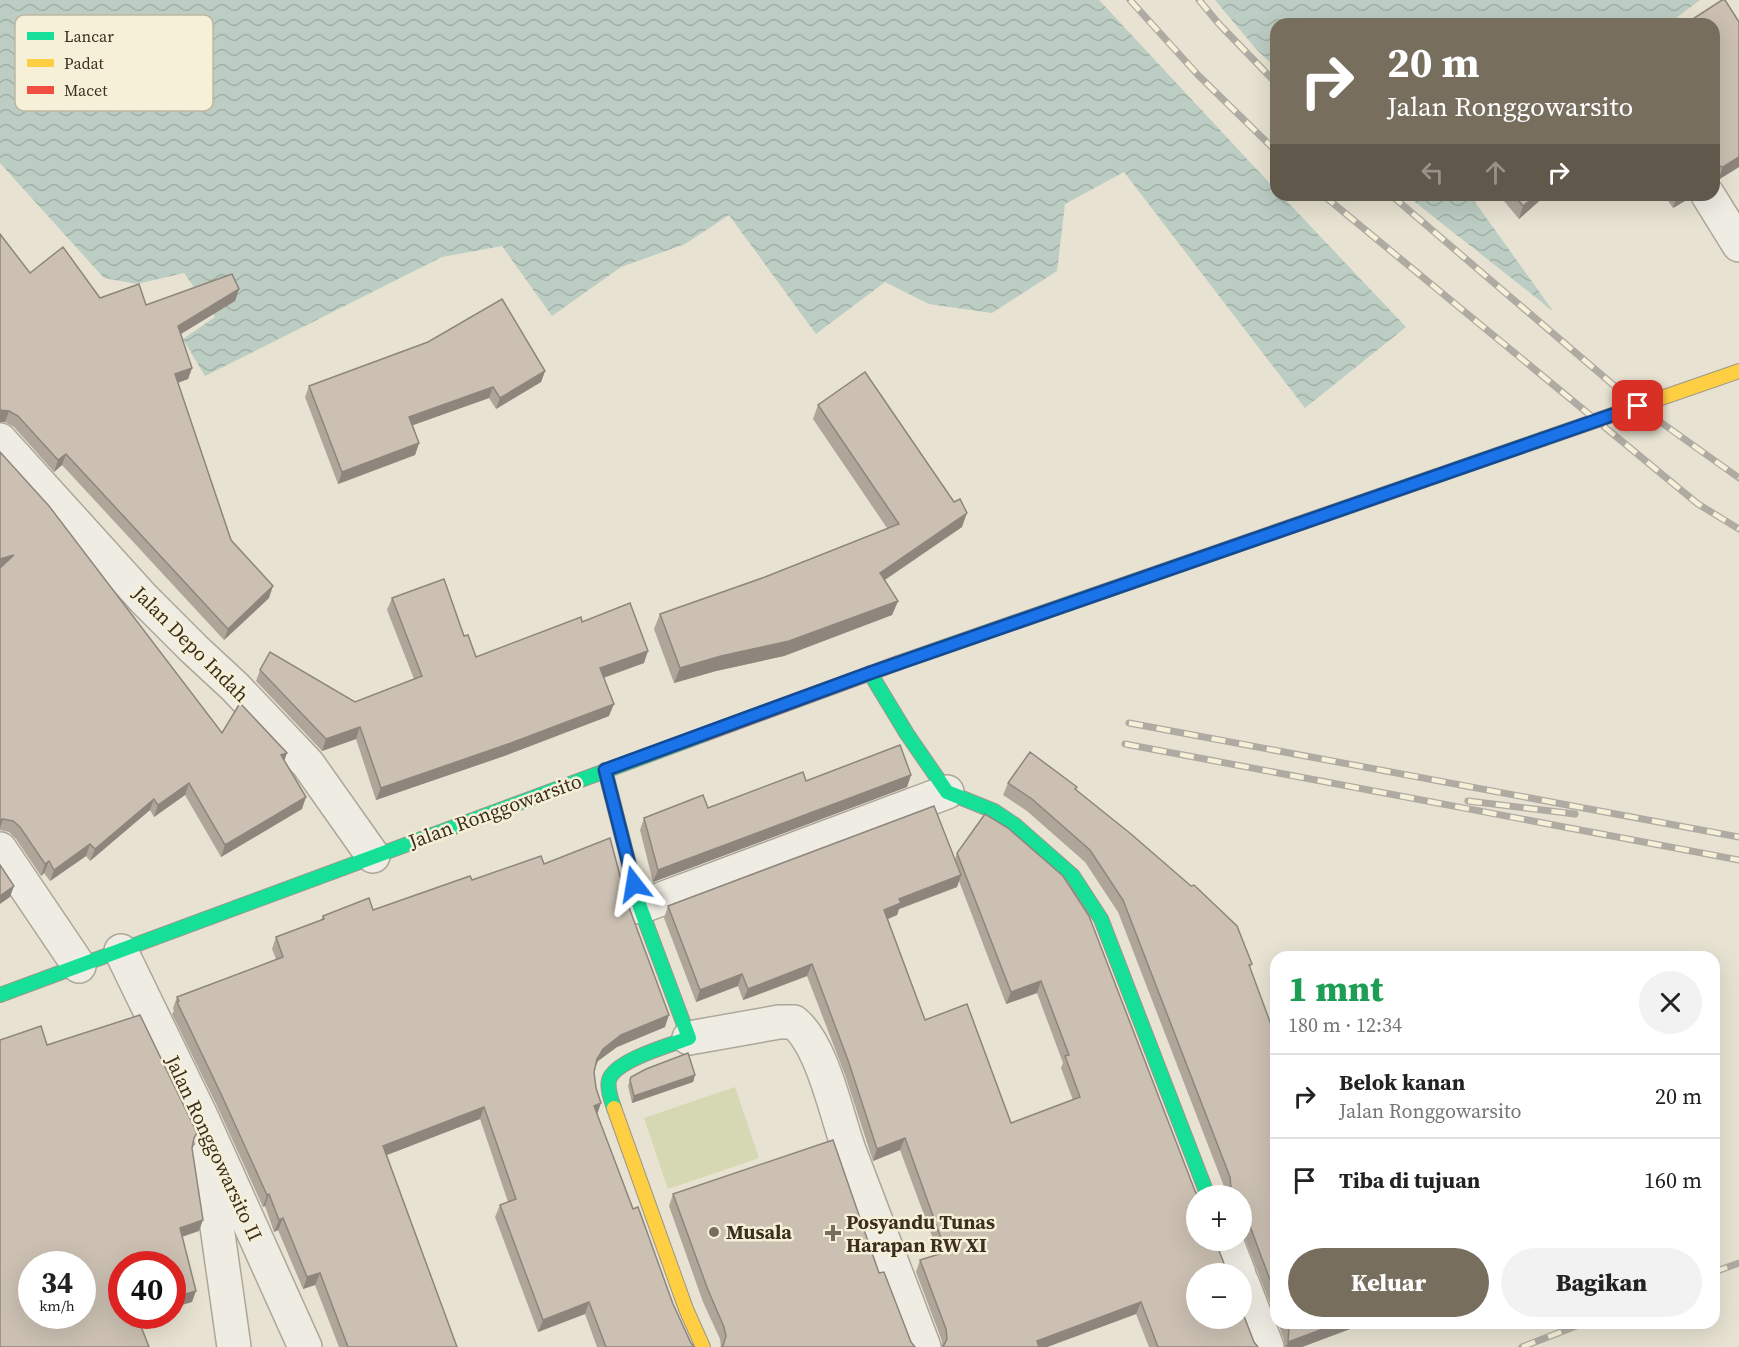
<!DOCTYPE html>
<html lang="id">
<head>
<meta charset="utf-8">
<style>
  body { margin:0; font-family:"Source Serif 4",serif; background:#f2f2f2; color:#222; height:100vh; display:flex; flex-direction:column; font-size:22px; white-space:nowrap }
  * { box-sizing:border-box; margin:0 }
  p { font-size:20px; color:#767676 }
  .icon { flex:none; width:33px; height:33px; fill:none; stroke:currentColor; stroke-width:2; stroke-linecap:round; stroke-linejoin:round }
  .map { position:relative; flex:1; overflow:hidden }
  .side { position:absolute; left:1270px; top:951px; width:450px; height:378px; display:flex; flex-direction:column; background:#fff; border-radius:18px; box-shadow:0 6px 24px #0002 }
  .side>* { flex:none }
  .hud { position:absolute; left:1270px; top:18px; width:450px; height:183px; border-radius:18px; box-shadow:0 6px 24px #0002; background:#786e5e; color:#fff; overflow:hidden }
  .tools { position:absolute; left:1186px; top:1185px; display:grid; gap:12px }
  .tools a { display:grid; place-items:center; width:66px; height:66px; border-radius:50%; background:#fff; box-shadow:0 6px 24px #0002; font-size:30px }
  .speed { position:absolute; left:18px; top:1251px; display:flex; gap:12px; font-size:30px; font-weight:700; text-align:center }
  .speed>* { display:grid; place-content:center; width:78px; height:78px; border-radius:50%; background:#fff; box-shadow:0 6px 24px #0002; line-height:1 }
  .speed small { font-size:15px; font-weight:400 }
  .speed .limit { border:9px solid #d22; background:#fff; color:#111 }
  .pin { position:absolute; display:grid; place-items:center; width:51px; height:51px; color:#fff; margin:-26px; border-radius:12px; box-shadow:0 3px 9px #0006 }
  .me { position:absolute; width:66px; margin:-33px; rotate:346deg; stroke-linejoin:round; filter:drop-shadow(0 0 4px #0008) }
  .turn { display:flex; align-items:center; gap:21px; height:126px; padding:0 18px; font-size:27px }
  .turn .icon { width:78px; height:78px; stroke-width:2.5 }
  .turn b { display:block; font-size:42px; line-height:51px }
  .lanes { display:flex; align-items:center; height:57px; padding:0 18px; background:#0003; justify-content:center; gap:30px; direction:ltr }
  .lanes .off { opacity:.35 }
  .round { display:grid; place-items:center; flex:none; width:63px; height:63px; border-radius:32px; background:#f2f2f2 }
  .headline { display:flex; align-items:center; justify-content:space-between; height:102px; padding:0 18px }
  h1 { font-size:36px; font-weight:800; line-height:45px; color:#1e9e55 }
  .button { display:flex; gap:12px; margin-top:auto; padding:12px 18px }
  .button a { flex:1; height:69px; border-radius:36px; background:#786e5e; color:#fff; font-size:24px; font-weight:800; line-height:69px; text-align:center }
  .button a+a { background:#f2f2f2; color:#222 }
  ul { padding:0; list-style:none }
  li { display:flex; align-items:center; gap:18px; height:84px; padding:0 18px; border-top:2px solid #e0e0e0 }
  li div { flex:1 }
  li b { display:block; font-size:22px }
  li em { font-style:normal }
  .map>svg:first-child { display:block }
  .green { fill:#d5d8b3 }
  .water { fill:url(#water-waves) }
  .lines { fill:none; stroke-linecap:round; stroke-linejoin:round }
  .street-casing { stroke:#ada799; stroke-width:36 }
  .fast-casing { stroke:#9c968a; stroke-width:16 }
  .slow-casing { stroke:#9c968a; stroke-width:16 }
  .jam-casing { stroke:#9c968a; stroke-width:16 }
  .street { stroke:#efece3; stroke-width:33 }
  .fast { stroke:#16e098; stroke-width:14 }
  .slow { stroke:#ffcf43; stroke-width:14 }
  .jam { stroke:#f24e42; stroke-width:14 }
  .rail-casing { stroke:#afaba2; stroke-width:7 }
  .rail { stroke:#f7f0d8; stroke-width:4.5; stroke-dasharray:14; stroke-linecap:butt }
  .wall { fill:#afa599; fill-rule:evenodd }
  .shaded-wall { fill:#8e867d }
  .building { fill:#cbc0b2; stroke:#8e867d; stroke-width:1.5; fill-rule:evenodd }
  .route-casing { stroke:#114b97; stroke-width:15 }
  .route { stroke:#1a73e8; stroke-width:10 }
  .poi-dot { fill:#786e5e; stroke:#f7f0d8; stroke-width:2 }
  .labels { text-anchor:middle; stroke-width:5; stroke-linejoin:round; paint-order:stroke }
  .street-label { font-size:20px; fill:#3d2f20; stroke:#f7f0d8 }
  .poi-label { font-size:20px; font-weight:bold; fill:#3d2f20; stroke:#f7f0d8; text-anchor:start }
  .key { fill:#f7f0d8; stroke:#bfb6a1; stroke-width:1.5 }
  .key-label { font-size:16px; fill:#3d2f20 }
</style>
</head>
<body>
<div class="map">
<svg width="1739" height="1347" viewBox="0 0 1739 1347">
  <defs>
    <pattern id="water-waves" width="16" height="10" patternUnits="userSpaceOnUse" patternTransform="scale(1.5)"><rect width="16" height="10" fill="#bccdc3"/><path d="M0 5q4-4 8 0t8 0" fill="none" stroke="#a2b0a7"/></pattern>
  </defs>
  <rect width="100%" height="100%" fill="#e7e2d1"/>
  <polygon class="green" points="735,1087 759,1158 668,1189 644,1118"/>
  <g class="water">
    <polygon points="0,0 1099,0 1276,190 1276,195 1281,195 1406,327 1305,408 1124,172 1065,204 1057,271 992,313 929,304 885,282 816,334 729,215 685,244 621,267 552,316 502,246 442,257 205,376 183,339 215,317 184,273 137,284 104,278 0,163"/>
    <polygon points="1215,0 1700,0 1668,24 1276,24 1276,68 1256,49"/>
    <polygon points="1406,195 1470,195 1553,311"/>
  </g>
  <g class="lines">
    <defs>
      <g id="street">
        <polyline points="1708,195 1739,245"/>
        <polyline points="0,440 144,599 194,649 235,687 308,764 373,856"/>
        <polyline points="0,849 79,966"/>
        <polyline points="640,907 947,792"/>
        <polyline points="121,951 201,1116 305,1347"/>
        <path d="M689,1038L779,1022H794C823,1046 836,1114 849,1150C874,1216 899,1281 924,1347"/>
        <polyline points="207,1156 234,1347"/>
        <polyline points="1226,1240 1239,1274"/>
        <polyline points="1242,1282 1267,1347"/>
      </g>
      <g id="fast">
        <polyline points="898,663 1543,439"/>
        <polyline points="870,673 907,734 947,792 994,811 1015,825 1073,876 1101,919 1208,1196"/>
        <path d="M605,770L640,907L689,1038C671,1045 615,1060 609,1080C607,1089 611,1099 614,1108"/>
        <polyline points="0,995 705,734"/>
      </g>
      <g id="slow">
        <polyline points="1543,439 1739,371"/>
        <polyline points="614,1108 686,1309 703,1347"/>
      </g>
      <polyline id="jam" points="705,734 898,663"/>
    </defs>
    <use href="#street" class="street-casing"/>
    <use href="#fast" class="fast-casing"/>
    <use href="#slow" class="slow-casing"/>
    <use href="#jam" class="jam-casing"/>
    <use href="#street" class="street"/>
    <use href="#fast" class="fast"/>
    <use href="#slow" class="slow"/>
    <use href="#jam" class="jam"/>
    <defs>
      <g id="rail">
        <polyline points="1130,0 1198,75 1276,151"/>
        <polyline points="1199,0 1219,24 1276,83"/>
        <polyline points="1323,195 1698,504 1739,529"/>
        <polyline points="1391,195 1638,406 1739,478"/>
        <polyline points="1129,723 1739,837"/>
        <polyline points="1125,744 1739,860"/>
        <polyline points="1468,801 1575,814"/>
        <polyline points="1714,1272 1739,1263"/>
        <polyline points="1522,1347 1584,1323"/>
      </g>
    </defs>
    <use href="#rail" class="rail-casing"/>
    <use href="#rail" class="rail"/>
  </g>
  <g class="wall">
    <polygon points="1714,24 1739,167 1718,180 1714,178"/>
    <polygon points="1499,195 1546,195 1519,219"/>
    <polygon points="1664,195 1691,195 1690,198 1673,208"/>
    <polygon points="30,273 100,298 146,305 239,289 235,301 181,334 192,368 188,379 178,383 231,540 269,598 224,640 62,465 54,472 14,427 5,422"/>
    <polygon points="545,371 541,382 496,409 489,398 413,425 419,443 415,455 338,484 305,397 309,386"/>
    <polygon points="818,405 962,527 885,580 898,601 892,615 784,656 716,671 674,683 654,629 660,614 765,577 887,528 813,419"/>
    <polygon points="0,452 222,733 284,760 302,809 221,857 185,795 154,817 150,810 90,861 86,856 50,881 44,873 41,876 16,839 9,832 0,830"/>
    <polygon points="392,598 464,636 476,657 582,622 644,663 604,678 609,716 507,755 376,800 356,739 322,751 256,681 260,670 355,702 414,679 387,610"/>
    <polygon points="911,775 907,787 653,882 640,830 644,818 708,808 806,781"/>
    <polygon points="1008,783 1077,787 1076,790 1252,964 1250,968 1276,1038 1276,1319 1242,1231 1242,1196 1226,1196 1225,1189 1118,912 1085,862 1027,811 1003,795"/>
    <path d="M985,814L1254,1342L1258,1347H1149L1136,1314L1047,1347H942V1341L916,1272L920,1260L939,1255L900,1150L873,1161L845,1075L807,976L743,1000L738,986L696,1002L664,918L668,906L955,859L957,853ZM959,881L1006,1004L1037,993L1063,1063L1061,1068L1073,1100L1011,1123L925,1020L888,919L897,915L899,909L957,887Z"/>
    <polygon points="544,864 627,902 665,1027 617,1047 598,1061 596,1066 594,1072 597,1114 633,1209 673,1304 691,1343 694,1347 597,1347 585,1314 538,1332 495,1217 500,1205 508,1202 480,1119 387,1155 457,1347 339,1347 315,1285 303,1289 278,1230 274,1232 265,1206 263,1207 218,1108 172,1014 174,1011 173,1008 177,997 276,959 272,949 276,937 321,920 323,916 373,910 472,880"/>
    <polygon points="695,1075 693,1082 632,1103 628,1086 630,1080"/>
    <polygon points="673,1194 879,1273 911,1342 721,1347 720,1339 703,1302 669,1206"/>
    <polygon points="1278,1323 1366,1323 1302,1347 1284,1347 1284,1340"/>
  </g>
  <g class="shaded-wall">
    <polygon points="1739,157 1739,167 1718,180 1723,167"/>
    <polygon points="1537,195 1546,195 1519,219 1523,206"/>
    <polygon points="1678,195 1691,195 1690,198 1673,208"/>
    <polygon points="239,289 235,301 174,338 178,326"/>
    <polygon points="192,368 188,379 171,385 175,374"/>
    <polygon points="545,371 541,382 496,409 500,398"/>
    <polygon points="493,387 489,398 405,428 409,417"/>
    <polygon points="0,410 9,411 5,422 0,422"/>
    <polygon points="419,443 415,455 338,484 342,472"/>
    <polygon points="66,454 62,465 54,472 58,460"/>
    <polygon points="967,513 962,527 874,587 880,573"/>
    <polygon points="14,555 0,570 0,559"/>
    <polygon points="273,586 269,598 224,640 228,629"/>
    <polygon points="898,601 892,615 784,656 716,671 674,683 680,668"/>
    <polygon points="648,651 644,663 596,680 600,668"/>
    <polygon points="614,704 609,716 507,755 376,800 381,788"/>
    <polygon points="360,727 356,739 322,751 326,739"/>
    <polygon points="287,753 283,765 281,755"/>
    <polygon points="911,775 907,787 653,882 658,870"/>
    <polygon points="189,783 185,795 154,817 158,805"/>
    <polygon points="306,797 302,809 221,857 225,845"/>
    <polygon points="154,799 150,810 90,861 95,849"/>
    <polygon points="3,819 0,828 0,820"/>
    <polygon points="90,844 86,856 50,881 54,870"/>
    <polygon points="49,861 44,873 41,876 45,864"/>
    <polygon points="961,875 957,887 899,909 897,915 880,922 884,910 899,899"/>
    <polygon points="14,886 10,897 0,904 0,896"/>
    <polygon points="812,964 807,976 743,1000 748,989"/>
    <polygon points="742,974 738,986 696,1002 700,990"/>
    <polygon points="1041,981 1037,993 1006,1004 1011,992"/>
    <polygon points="669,1015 665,1027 617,1047 598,1061 593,1071 597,1059 603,1049 621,1035"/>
    <polygon points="695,1075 693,1082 632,1103 634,1096"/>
    <polygon points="601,1103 597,1115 594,1106"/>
    <polygon points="484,1107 480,1119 379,1158 383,1146"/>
    <polygon points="905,1138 900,1150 873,1161 877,1149"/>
    <polygon points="269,1194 265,1206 263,1207 267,1195"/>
    <polygon points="283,1218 278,1230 274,1232 279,1220"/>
    <polygon points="203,1220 199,1231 176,1239 180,1228"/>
    <polygon points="320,1273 315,1285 303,1289 307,1277"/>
    <polygon points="196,1291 192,1302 172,1308 172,1298"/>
    <polygon points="589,1302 585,1314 538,1332 543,1320"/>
    <polygon points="1141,1302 1136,1314 1047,1347 1035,1347 1037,1341"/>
    <polygon points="137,1316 156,1316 155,1319 133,1327"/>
    <polygon points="1339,1323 1366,1323 1302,1347 1286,1347 1288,1342"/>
  </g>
  <g class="building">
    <polygon points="1722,0 1725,0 1739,22 1739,157 1723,167 1714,165 1714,24 1685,24"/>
    <polygon points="1514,195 1537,195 1523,206"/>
    <polygon points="0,234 30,273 63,247 100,298 139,284 146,305 232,274 239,289 178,326 192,368 175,374 231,540 273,586 228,629 66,454 58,460 18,416 9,411 0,410"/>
    <polygon points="502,299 545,371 500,398 493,387 409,417 419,443 342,472 309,386 428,342"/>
    <polygon points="865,372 954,502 960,499 967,513 880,573 898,601 789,641 721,656 680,668 660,614 765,577 899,524 818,405"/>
    <polygon points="0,452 49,506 222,733 240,703 287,753 281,755 306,797 225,845 189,783 158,805 154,799 95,849 90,844 54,870 49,861 45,864 20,827 13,821 3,819 0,820 0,568 14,555 0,559"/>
    <polygon points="444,579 464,636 468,635 476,657 581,617 582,622 630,603 648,651 600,668 614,704 511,743 381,788 360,727 326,739 260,670 270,652 355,702 422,676 392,598"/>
    <polygon points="900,745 911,775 658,870 644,818 703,795 708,808 803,772 806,781"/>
    <polygon points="1030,752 1077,787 1075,789 1131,834 1191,886 1194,885 1237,926 1252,964 1249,965 1276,1038 1276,1296 1248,1221 1242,1214 1242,1196 1227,1196 1231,1188 1230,1177 1123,900 1090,850 1032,799 1008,783"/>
    <polygon points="934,806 961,875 899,899 901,903 884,910 925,1020 967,1004 1011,1123 1080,1097 1065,1056 1069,1055 1041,981 1011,992 957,853 985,814 1008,828 1063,876 1089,916 1195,1191 1198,1196 1197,1196 1197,1240 1215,1240 1228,1274 1197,1274 1197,1318 1242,1318 1242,1311 1254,1342 1258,1347 1158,1347 1141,1302 1037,1341 1039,1347 943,1347 947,1339 946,1329 920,1260 946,1252 905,1138 877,1149 849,1063 812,964 748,989 742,974 700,990 668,906"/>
    <polygon points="610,838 627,902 669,1015 621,1035 603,1049 597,1059 594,1072 596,1088 601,1103 594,1106 633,1209 638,1207 673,1304 691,1343 694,1347 606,1347 589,1302 543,1320 500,1205 516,1199 484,1107 383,1146 457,1347 348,1347 320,1273 307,1277 283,1218 279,1220 269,1194 267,1195 222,1096 177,1002 179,1001 177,997 283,957 276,937 324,919 323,916 369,898 373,910 470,876 472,880 541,856 544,864"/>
    <polygon points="0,865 14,886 0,896"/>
    <path d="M140,1015L197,1133L194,1138L192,1148L203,1220L180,1228L196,1291L172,1298V1264H122V1316H137L149,1347H0V1040L41,1026L47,1045ZM32,1264H82V1316H32Z"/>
    <polygon points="688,1053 695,1075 634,1096 630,1080 631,1077 646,1069"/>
    <polygon points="833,1140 879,1273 884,1272 911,1342 915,1347 721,1347 723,1346 726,1336 724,1327 708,1290 673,1194"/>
    <polygon points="1287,1323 1339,1323 1288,1342 1289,1328"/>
  </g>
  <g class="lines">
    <defs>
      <polyline id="route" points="634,884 605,770 870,673 1638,406"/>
    </defs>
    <use href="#route" class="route-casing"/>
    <use href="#route" class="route"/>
  </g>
  <g class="poi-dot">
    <circle cx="714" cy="1232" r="6"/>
    <path d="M830 1224h6v6h6v6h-6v6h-6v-6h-6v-6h6z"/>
  </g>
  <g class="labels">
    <g class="street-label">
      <text transform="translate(191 644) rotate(45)" y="7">Jalan Depo Indah</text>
      <text transform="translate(495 811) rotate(-20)" y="7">Jalan Ronggowarsito</text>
      <text transform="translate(214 1148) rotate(65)" y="7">Jalan Ronggowarsito II</text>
    </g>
    <g class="poi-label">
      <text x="846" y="1229">Posyandu Tunas<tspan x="846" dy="23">Harapan RW XI</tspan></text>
      <text x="726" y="1239">Musala</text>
    </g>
  </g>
  <rect x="15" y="15" width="198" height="96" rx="9" class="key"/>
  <rect x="27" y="32" width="27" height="8" fill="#16e098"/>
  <rect x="27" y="59" width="27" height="8" fill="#ffcf43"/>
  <rect x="27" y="86" width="27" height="8" fill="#f24e42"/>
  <g class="key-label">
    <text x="64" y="42">Lancar</text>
    <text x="64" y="69">Padat</text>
    <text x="64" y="96">Macet</text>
  </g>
</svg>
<div class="tools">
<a>+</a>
<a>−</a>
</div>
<div class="speed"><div>34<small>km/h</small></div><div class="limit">40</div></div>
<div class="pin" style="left:1638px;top:406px;background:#d93025"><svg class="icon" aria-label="arrive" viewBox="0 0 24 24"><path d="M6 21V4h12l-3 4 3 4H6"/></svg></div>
<svg class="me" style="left:634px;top:884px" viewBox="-20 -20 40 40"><path d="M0-17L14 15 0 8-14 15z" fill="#1a73e8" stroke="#fff" stroke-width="4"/></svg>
<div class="hud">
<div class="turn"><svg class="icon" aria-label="right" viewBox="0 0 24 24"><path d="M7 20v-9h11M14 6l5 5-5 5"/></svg><div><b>20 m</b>Jalan Ronggowarsito</div></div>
<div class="lanes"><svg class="icon off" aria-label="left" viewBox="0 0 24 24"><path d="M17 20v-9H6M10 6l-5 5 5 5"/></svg><svg class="icon off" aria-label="ahead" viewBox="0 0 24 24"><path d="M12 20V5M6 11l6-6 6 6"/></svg><svg class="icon" aria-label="right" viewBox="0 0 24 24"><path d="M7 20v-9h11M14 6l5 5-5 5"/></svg></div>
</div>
<section class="side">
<div class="headline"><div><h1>1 mnt</h1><p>180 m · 12:34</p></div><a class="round"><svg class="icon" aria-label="close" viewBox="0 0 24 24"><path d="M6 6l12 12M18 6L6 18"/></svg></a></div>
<ul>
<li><svg class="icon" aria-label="right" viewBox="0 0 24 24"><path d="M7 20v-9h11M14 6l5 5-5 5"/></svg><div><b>Belok kanan</b><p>Jalan Ronggowarsito</p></div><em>20 m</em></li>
<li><svg class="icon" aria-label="arrive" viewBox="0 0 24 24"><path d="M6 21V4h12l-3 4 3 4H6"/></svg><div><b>Tiba di tujuan</b></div><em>160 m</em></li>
</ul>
<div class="button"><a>Keluar</a><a>Bagikan</a></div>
</section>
</div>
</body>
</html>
